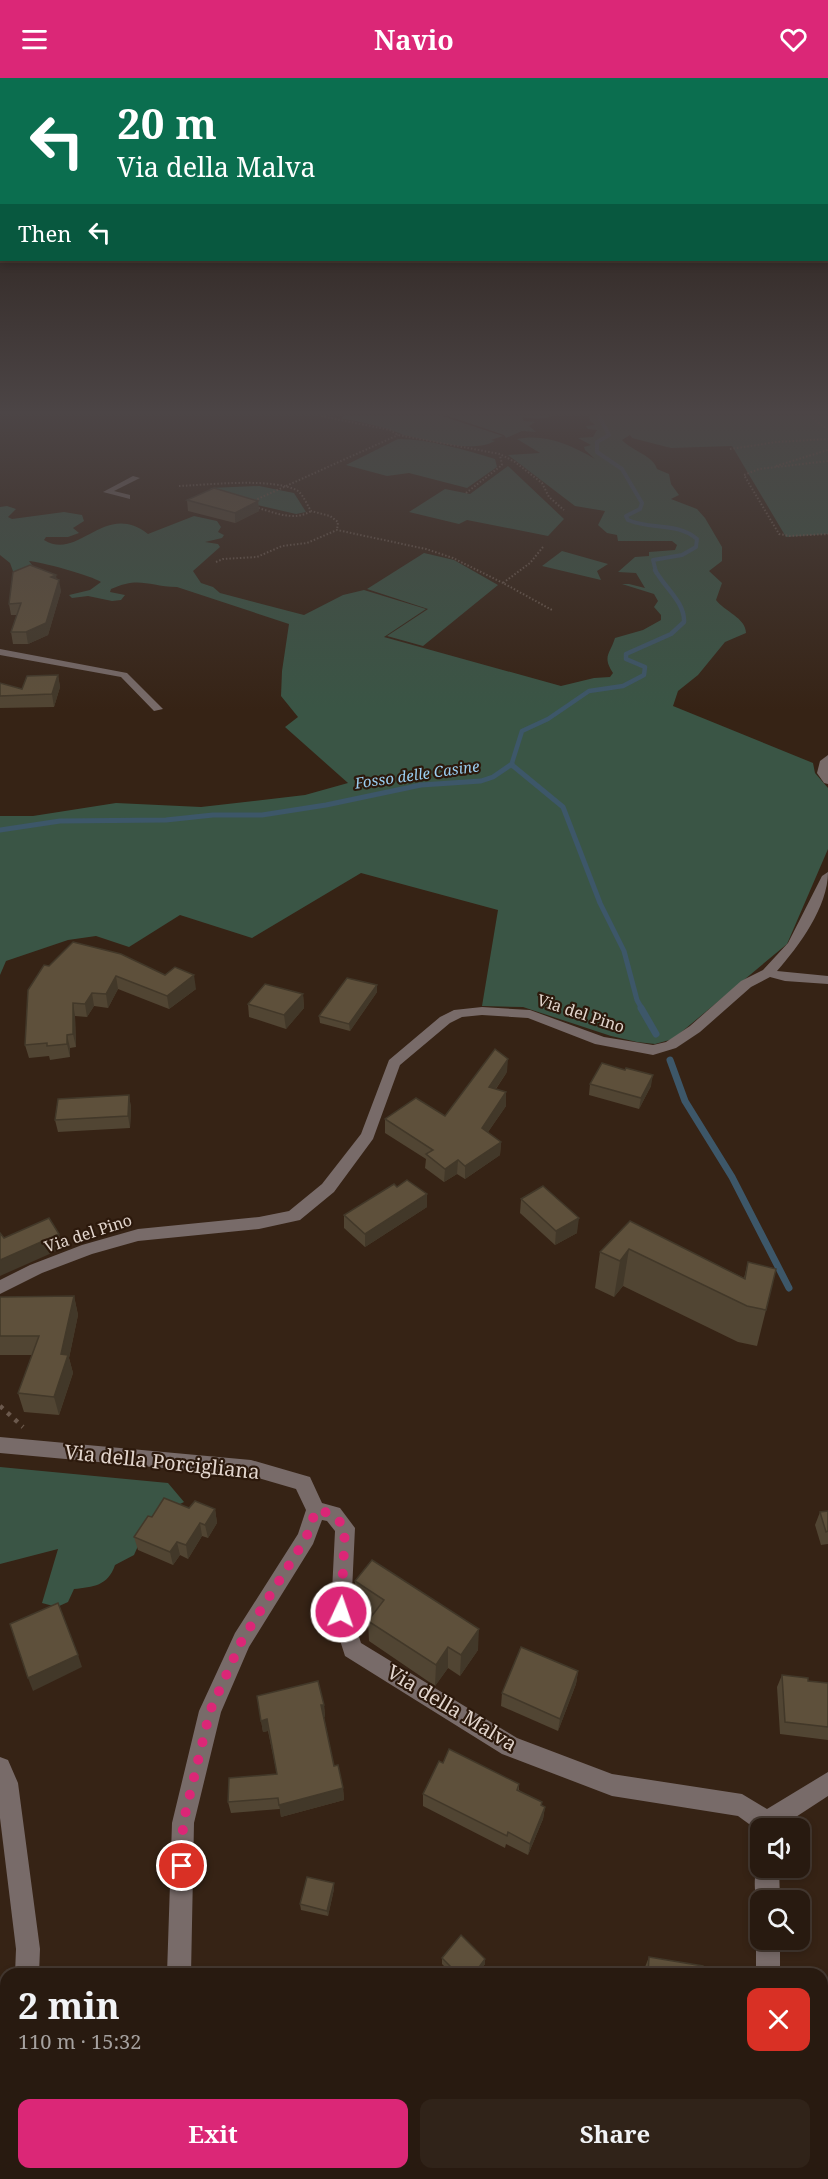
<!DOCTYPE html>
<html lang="en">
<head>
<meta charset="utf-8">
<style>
  body { margin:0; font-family:"Noto Serif",serif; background:#302319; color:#f1f3f6; height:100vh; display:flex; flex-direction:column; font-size:22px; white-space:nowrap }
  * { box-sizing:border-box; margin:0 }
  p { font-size:20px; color:#a5a19f }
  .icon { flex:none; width:33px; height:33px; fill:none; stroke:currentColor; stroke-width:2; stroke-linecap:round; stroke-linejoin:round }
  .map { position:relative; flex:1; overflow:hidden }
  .panel { position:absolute; left:0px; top:1890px; width:828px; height:212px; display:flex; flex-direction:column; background:#281a10; border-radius:18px 18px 0 0; box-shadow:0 3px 9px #0003,0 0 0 2px #443830 }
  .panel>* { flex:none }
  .top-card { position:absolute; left:0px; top:0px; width:828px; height:183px; box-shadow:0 3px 9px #0003,0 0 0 2px #443830; background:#0b6e4f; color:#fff; overflow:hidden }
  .tools { position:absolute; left:750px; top:1740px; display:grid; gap:12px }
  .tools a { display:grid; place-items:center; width:60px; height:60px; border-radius:12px; background:#281a10; box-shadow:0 3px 9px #0003,0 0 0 2px #443830; font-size:30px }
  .pin { position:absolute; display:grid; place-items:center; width:51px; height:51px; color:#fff; margin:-26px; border:3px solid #fff; border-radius:50%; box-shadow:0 2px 6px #0007 }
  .me { position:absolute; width:66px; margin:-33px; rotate:3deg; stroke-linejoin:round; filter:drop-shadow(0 0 4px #0008) }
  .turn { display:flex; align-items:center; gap:21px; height:126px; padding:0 18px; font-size:27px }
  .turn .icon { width:78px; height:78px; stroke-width:2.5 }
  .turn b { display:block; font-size:42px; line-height:51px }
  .then { display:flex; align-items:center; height:57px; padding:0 18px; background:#0003; gap:12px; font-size:22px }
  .round { display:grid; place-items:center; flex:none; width:63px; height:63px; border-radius:12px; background:#302319 }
  .summary { display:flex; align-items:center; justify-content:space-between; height:102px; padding:0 18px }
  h1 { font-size:36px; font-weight:700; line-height:45px }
  .button { display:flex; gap:12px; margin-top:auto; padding:12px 18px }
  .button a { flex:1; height:69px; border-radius:12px; background:#db2777; color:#fff; font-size:24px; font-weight:700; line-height:69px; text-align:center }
  .button a+a { background:#302319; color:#f1f3f6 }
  header { display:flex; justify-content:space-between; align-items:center; height:78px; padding:0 18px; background:#db2777; color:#fff; font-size:27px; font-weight:700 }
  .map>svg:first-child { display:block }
  .green { fill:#3a5545 }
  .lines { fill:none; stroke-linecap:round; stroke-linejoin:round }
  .stream-far3 { stroke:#3d5769; stroke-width:4 }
  .stream-far2 { stroke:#3d5769; stroke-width:4.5 }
  .stream-far1 { stroke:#3d5769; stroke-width:5 }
  .stream { stroke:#3d5769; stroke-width:7 }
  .path-far1 { stroke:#6b594d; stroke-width:2; stroke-dasharray:1.5 2; stroke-linecap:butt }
  .path { stroke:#6b594d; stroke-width:4.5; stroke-dasharray:4 6; stroke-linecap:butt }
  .minor { fill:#786b69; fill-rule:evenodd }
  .wall { fill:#514533 }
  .shaded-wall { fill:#423829 }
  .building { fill:#5e503b; stroke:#423829; stroke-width:1.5 }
  .route { stroke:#db2777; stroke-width:10; stroke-dasharray:0 18 }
  .labels { text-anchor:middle; stroke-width:4.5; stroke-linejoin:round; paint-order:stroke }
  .far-water-label { font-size:15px; font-style:italic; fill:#9acdf0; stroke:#2c190c }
  .street-label { font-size:16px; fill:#e2d5cd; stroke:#2c190c }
  .near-street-label { font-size:20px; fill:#e2d5cd; stroke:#2c190c }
</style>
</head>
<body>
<header><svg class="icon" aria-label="menu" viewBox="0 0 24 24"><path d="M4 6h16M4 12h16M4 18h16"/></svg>Navio<svg class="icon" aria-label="heart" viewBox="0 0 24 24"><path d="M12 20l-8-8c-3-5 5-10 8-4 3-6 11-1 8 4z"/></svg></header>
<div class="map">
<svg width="828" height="2101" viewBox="0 0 828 2101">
  <rect width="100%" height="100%" fill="#362315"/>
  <g class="green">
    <path d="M343,338H442L503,358L491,362L495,363C471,376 430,362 403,357C397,352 351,341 342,341Z"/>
    <polygon points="448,338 554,338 538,341 522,339 524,343 535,344 529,348 536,354 522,353 506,360 504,357"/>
    <path d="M589,338H828V456L786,459L732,368L671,370L632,360L630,357L622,362C632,373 654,378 657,391L669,396L671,406L679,417L671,421L697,431L705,440L722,469V483L709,493L722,505L716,522C724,533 746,540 746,555L725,564L698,597L678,613L673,628L813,685L815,695L828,710V771L787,866L673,961L655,966L637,964L611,958L523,929L482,928L498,832L361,795L252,860L180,837L129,869L96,858L68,862L6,883L0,897V738H33L116,725L201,729L305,717L348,705L285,649L298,639L281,618L282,593L289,546L177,509C148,508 139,498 111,511L110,514L125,517L121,522L112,523L88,518L72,520L69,517L90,512L101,504C93,498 38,483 29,483L35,491L14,496L10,485L0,477V429L7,428L16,431L8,439L12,441L64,434L82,437L84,443L73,450L79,455L68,459H46L44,462C79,484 104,422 148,456L194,438L217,443L221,449L218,454L224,457L222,460L205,464L218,466L220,469L193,493L201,505L213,509L220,515L304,537L343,517L364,512L426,531L384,559L561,608L594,600L610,599L613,595C602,578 610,576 615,560L643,552L661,542V537L654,529L658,523L654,516L622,506H629L645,510L636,495L618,494L635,479L649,478V474L675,472L677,467L672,463H618L617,457L607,455L598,447L605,433L575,428L508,377L540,375L517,361C544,355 572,367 595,381L585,372L584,369L591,367L578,360L593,359L597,352L588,351L586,348L595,347L590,343Z"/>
    <path d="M398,361C430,361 465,372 495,381L497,389L467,410L409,395L387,398L346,387Z"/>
    <polygon points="508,388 564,441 548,458 467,442 459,446 409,434 445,411 470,416"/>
    <polygon points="259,408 294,415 306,434 296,436 236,422 210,410"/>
    <polygon points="562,473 608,486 597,493 601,502 542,488"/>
    <polygon points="424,475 454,482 498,507 423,568 387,558 428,531 367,511"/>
    <path d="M0,1389L168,1405L184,1424L150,1441L134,1477L115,1487C108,1508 93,1509 74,1511L68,1524L57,1529L42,1525L58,1471L0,1486Z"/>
  </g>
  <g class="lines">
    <path class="stream-far3" d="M599,338L609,357L597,364V374L622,391L642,425L640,431L626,438L628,442C651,452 677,444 697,461L696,469L682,477L653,482L656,494"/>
    <path class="stream-far2" d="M511,688L522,653L548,641L589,613L623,608L644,597L645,589L626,581V576L671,556L684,544C685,524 664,509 655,492"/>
    <g class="stream-far1">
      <polyline points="512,687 563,729 600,825 624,873 637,922 642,931"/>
      <polyline points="0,752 60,743 166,742 213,737 262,737 326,727 421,707 481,703 493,699 512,686"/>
    </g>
    <g class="stream">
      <polyline points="641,930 656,956"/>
      <polyline points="670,982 685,1023 732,1099 789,1210"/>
    </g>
    <g class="path-far1">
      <polyline points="321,338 390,352 398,357 500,376 515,384 542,405 549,419 564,432"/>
      <polyline points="810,338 828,352"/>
      <polyline points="730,371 777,364 828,361"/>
      <polyline points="828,383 759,391 744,397 779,456 790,458 828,456"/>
      <polyline points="776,388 828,372"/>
      <path d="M179,408C207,407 274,399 298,413C304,418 307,427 311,433L330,438L338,444L337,452"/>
      <polyline points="466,415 502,387 500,377"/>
      <polyline points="251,424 398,357"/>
      <path d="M255,429C273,434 294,444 311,433"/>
      <polyline points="543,469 530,485 503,505 552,532"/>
      <polyline points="216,484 223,481 257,479 282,468 307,465 337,452 426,471 453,480 503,505"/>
    </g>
    <polyline class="path" points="0,1328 23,1349"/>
    <g class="minor">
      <polygon points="133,398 140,400 114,413 130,417 130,421 103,414"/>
      <polygon points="0,571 127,595 163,631 154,633 121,599 0,577"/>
      <polygon points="828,677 828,706 824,705 817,695 820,683"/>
      <path d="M828,794C828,829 799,868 777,893L828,898V906L785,903L770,899L751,909L700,954L676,970L653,977L595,966L528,940L482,937L462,939L450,945L400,987L373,1061L334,1114L300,1142L259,1151L138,1163L92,1176L42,1195L0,1216V1202L30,1187L82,1167L138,1151L259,1139L289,1133L322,1106L361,1056L389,982L440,939L454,932L482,929L530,932L604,959L653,967L666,964L690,948L741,903L763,892L788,865L822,798Z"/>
      <polygon points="0,1359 251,1382 310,1399 322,1425 340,1430 355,1450 351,1534 361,1565 517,1660 612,1696 742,1716 767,1731 828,1694 828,1718 779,1750 760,1750 760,1754 738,1738 612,1718 502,1676 345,1578 331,1534 335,1453 327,1443 322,1442 313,1466 249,1569 221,1634 194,1745 191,1896 167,1896 172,1745 199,1633 235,1555 298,1456 306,1432 296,1411 251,1398 0,1375"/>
      <polygon points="0,1679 8,1682 18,1705 40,1871 39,1896 15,1896 16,1871 0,1740"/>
      <path d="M760,1781V1790H779L780,1822H760V1831C753,1818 753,1794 760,1781Z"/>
      <polygon points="759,1853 760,1862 780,1862 780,1896 756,1896 756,1862"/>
      <polygon points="10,2096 36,2096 35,2101 9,2101"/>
      <rect x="162" y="2096" width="26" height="5"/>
      <rect x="757" y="2096" width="26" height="5"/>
    </g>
  </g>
  <g class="wall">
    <polygon points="187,422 258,423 259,433 235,445 188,433"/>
    <polygon points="57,501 61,513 48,557 28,566 13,566 11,554 17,537 11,537 9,526"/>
    <polygon points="58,597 60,609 54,629 0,630 0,605 22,611"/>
    <polygon points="44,887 165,897 196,911 169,931 118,911 108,930 94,928 87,939 75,938 76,969 70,970 70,979 50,982 49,978 29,980 25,967"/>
    <polygon points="377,907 377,914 350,953 320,945 319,938"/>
    <polygon points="303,916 304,930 286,951 249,939 248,926"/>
    <polygon points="507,994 496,1011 506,1028 488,1054 501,1064 500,1077 465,1101 457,1096 444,1104 425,1090 426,1081 385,1055 385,1041 445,1038"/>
    <polygon points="590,1006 651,1008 639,1031 589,1017"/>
    <polygon points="129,1017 131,1030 130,1050 58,1054 55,1042"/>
    <polygon points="521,1121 577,1155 555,1167 520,1135"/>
    <polygon points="427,1129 365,1169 344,1150 344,1137"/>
    <polygon points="630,1143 744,1200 748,1184 766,1232 757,1268 738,1264 623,1208 614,1219 595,1210 600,1174"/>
    <polygon points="74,1218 78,1237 69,1280 73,1295 59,1337 24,1334 18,1315 32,1277 0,1277 0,1219"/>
    <polygon points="189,1430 215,1431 217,1445 208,1460 202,1458 188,1481 180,1477 173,1487 138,1472 134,1459 152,1439"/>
    <polygon points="828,1433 828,1466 821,1467 815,1447 820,1434"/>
    <polygon points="355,1503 478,1572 460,1598 448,1590 435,1608 369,1563 368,1543 373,1536 356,1524"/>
    <polygon points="578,1593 576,1606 558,1653 501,1628 502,1615"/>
    <polygon points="782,1597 808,1603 828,1605 828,1662 780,1656 777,1609"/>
    <polygon points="257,1618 324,1627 325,1639 324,1639 334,1688 343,1710 344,1722 281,1739 280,1731 231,1735 228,1724 277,1696 268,1653 263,1654"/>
    <polygon points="443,1685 519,1706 519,1712 545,1729 543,1741 528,1777 506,1766 505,1770 423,1728 423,1716"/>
    <polygon points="334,1811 328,1838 301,1832 300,1826"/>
    <polygon points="649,1879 703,1896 645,1896 645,1889"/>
    <polygon points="442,1880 485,1886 477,1896 452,1896 442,1886"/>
  </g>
  <g class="shaded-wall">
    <polygon points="258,423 259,433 235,445 235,435"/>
    <polygon points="56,497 58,508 59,502 61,513 48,557 28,566 26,554 51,499"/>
    <polygon points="58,597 60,609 54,629 52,616"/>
    <polygon points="194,897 196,911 169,931 167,918"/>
    <polygon points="116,898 118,911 108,930 106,916"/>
    <polygon points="377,907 377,914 350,953 349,946"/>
    <polygon points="92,915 94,928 87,939 85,926"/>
    <polygon points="303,916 304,930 286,951 284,937"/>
    <polygon points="73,925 75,938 76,969 73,956"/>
    <polygon points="67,957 70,970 70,979 67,966"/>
    <polygon points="508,981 507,994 488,1022 489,1009"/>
    <polygon points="653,997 651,1008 639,1031 641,1020"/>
    <polygon points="506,1014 506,1028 481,1064 482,1050"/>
    <polygon points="129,1017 131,1030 130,1050 128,1038"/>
    <polygon points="501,1064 500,1077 465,1101 465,1088"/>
    <polygon points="458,1082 457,1096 444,1104 445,1091"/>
    <polygon points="427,1116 427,1129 365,1169 365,1156"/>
    <polygon points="579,1140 577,1155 555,1167 556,1153"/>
    <polygon points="59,1156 63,1170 0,1198 0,1182"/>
    <polygon points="629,1171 623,1208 614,1219 620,1183"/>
    <polygon points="74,1218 78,1237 69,1280 73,1295 59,1337 54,1319 61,1276"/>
    <polygon points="215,1431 217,1445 208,1460 205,1447"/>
    <polygon points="200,1445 202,1458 188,1481 186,1467"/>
    <polygon points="177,1464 180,1477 173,1487 170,1474"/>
    <polygon points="479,1551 478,1572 460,1598 461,1577"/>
    <polygon points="448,1569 448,1590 435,1608 436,1587"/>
    <polygon points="78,1577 82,1589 33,1613 28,1600"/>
    <polygon points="578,1593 576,1606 558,1653 560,1641"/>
    <polygon points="321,1627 324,1627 325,1639 322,1640"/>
    <polygon points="267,1641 268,1653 263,1654 261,1643"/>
    <polygon points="343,1710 344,1722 281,1739 279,1727"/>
    <polygon points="545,1729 543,1741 528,1777 530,1766"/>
    <polygon points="334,1805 334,1811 328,1838 327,1833"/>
    <polygon points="485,1881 485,1886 477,1896 474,1896"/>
  </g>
  <g class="building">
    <polygon points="214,410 258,423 235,435 187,422"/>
    <polygon points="30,487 56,497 51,499 59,502 46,545 26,554 11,554 21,525 9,526 13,494"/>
    <polygon points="58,597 52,616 0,618 0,605 22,611 27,598"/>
    <polygon points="73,864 121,876 165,897 175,889 194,897 167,918 116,898 106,916 92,915 85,926 73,925 73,956 67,957 67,966 47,968 47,965 25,967 28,912 44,887 49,888"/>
    <polygon points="347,900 377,907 349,946 319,938"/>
    <polygon points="265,906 303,916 284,937 248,926"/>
    <polygon points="495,971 508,981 489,1009 506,1014 482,1050 501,1064 465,1088 458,1082 445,1091 426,1076 433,1072 385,1041 416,1020 445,1038"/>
    <polygon points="602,985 625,992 626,990 653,997 641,1020 590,1006"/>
    <polygon points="129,1017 128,1038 55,1042 58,1021"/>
    <polygon points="407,1102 427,1116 365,1156 344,1137 394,1106 397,1109"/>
    <polygon points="543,1108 579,1140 556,1153 521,1121"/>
    <polygon points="49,1140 59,1156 0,1182 0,1155 4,1160"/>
    <polygon points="630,1143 745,1201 748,1184 776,1191 766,1232 747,1228 629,1171 620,1183 600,1174"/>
    <polygon points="74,1218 61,1276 68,1277 54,1319 18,1315 39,1258 0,1258 0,1219"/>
    <polygon points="164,1420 189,1430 195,1423 215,1431 205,1447 200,1445 186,1467 177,1464 170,1474 134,1459 148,1438 152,1439"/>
    <polygon points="828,1433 828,1453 826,1454 820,1434"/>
    <polygon points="372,1482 479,1551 461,1577 448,1569 436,1587 368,1543 384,1522 355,1503"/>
    <polygon points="58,1525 78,1577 28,1600 10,1546"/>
    <polygon points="521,1569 578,1593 560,1641 502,1615"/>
    <polygon points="782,1597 808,1600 808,1603 828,1605 828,1649 785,1644"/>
    <polygon points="318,1603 324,1627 321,1627 334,1688 338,1687 343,1710 279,1727 278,1720 228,1724 229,1700 277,1696 267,1641 261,1643 257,1618"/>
    <polygon points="449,1671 519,1706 517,1712 542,1724 541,1727 545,1729 530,1766 508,1754 507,1758 423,1716 439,1683 443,1685"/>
    <polygon points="307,1799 334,1805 327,1833 300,1826"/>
    <polygon points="461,1857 485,1881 474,1896 458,1896 442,1880"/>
    <polygon points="649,1879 703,1888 703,1896 648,1896"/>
    <polygon points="526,2096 550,2096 578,2099 579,2096 643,2096 643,2101 526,2101"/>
  </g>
  <linearGradient id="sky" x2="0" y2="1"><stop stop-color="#1e130c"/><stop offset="0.53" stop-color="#4c4546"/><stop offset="1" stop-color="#4c4546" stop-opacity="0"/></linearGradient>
  <rect width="828" height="632" fill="url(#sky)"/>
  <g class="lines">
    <polyline class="route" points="182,1788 183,1745 210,1633 242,1562 306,1460 316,1432 333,1436 345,1450 341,1534"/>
  </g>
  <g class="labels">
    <g class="far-water-label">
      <text transform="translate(417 697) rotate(-8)" y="5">Fosso delle Casine</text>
    </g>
    <g class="street-label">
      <text transform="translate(581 935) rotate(18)" y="6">Via del Pino</text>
      <text transform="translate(88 1155) rotate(-18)" y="6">Via del Pino</text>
    </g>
    <g class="near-street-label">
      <text transform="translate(162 1384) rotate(6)" y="7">Via della Porcigliana</text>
      <text transform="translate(452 1630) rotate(31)" y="7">Via della Malva</text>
    </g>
  </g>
</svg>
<div class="tools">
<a><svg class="icon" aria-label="sound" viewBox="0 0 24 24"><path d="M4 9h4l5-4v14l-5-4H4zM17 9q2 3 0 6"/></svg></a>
<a><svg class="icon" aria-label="search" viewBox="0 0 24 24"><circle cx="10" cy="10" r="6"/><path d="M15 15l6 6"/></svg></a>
</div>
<div class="pin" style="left:182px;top:1788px;background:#d93025"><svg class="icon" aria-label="arrive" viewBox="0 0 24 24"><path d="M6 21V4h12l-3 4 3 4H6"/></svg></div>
<svg class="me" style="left:341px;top:1534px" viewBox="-20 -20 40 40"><circle r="17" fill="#db2777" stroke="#fff" stroke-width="3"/><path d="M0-11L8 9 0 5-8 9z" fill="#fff"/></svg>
<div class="top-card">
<div class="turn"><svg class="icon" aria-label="left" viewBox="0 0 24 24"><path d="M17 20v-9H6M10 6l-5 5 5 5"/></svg><div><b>20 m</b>Via della Malva</div></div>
<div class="then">Then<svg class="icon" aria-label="left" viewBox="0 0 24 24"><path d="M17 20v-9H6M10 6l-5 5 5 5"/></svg></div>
</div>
<section class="panel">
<div class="summary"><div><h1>2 min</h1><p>110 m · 15:32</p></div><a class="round" style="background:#d93025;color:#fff"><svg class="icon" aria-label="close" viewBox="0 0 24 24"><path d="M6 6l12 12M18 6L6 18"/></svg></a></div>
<div class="button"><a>Exit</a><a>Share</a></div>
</section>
</div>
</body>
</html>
